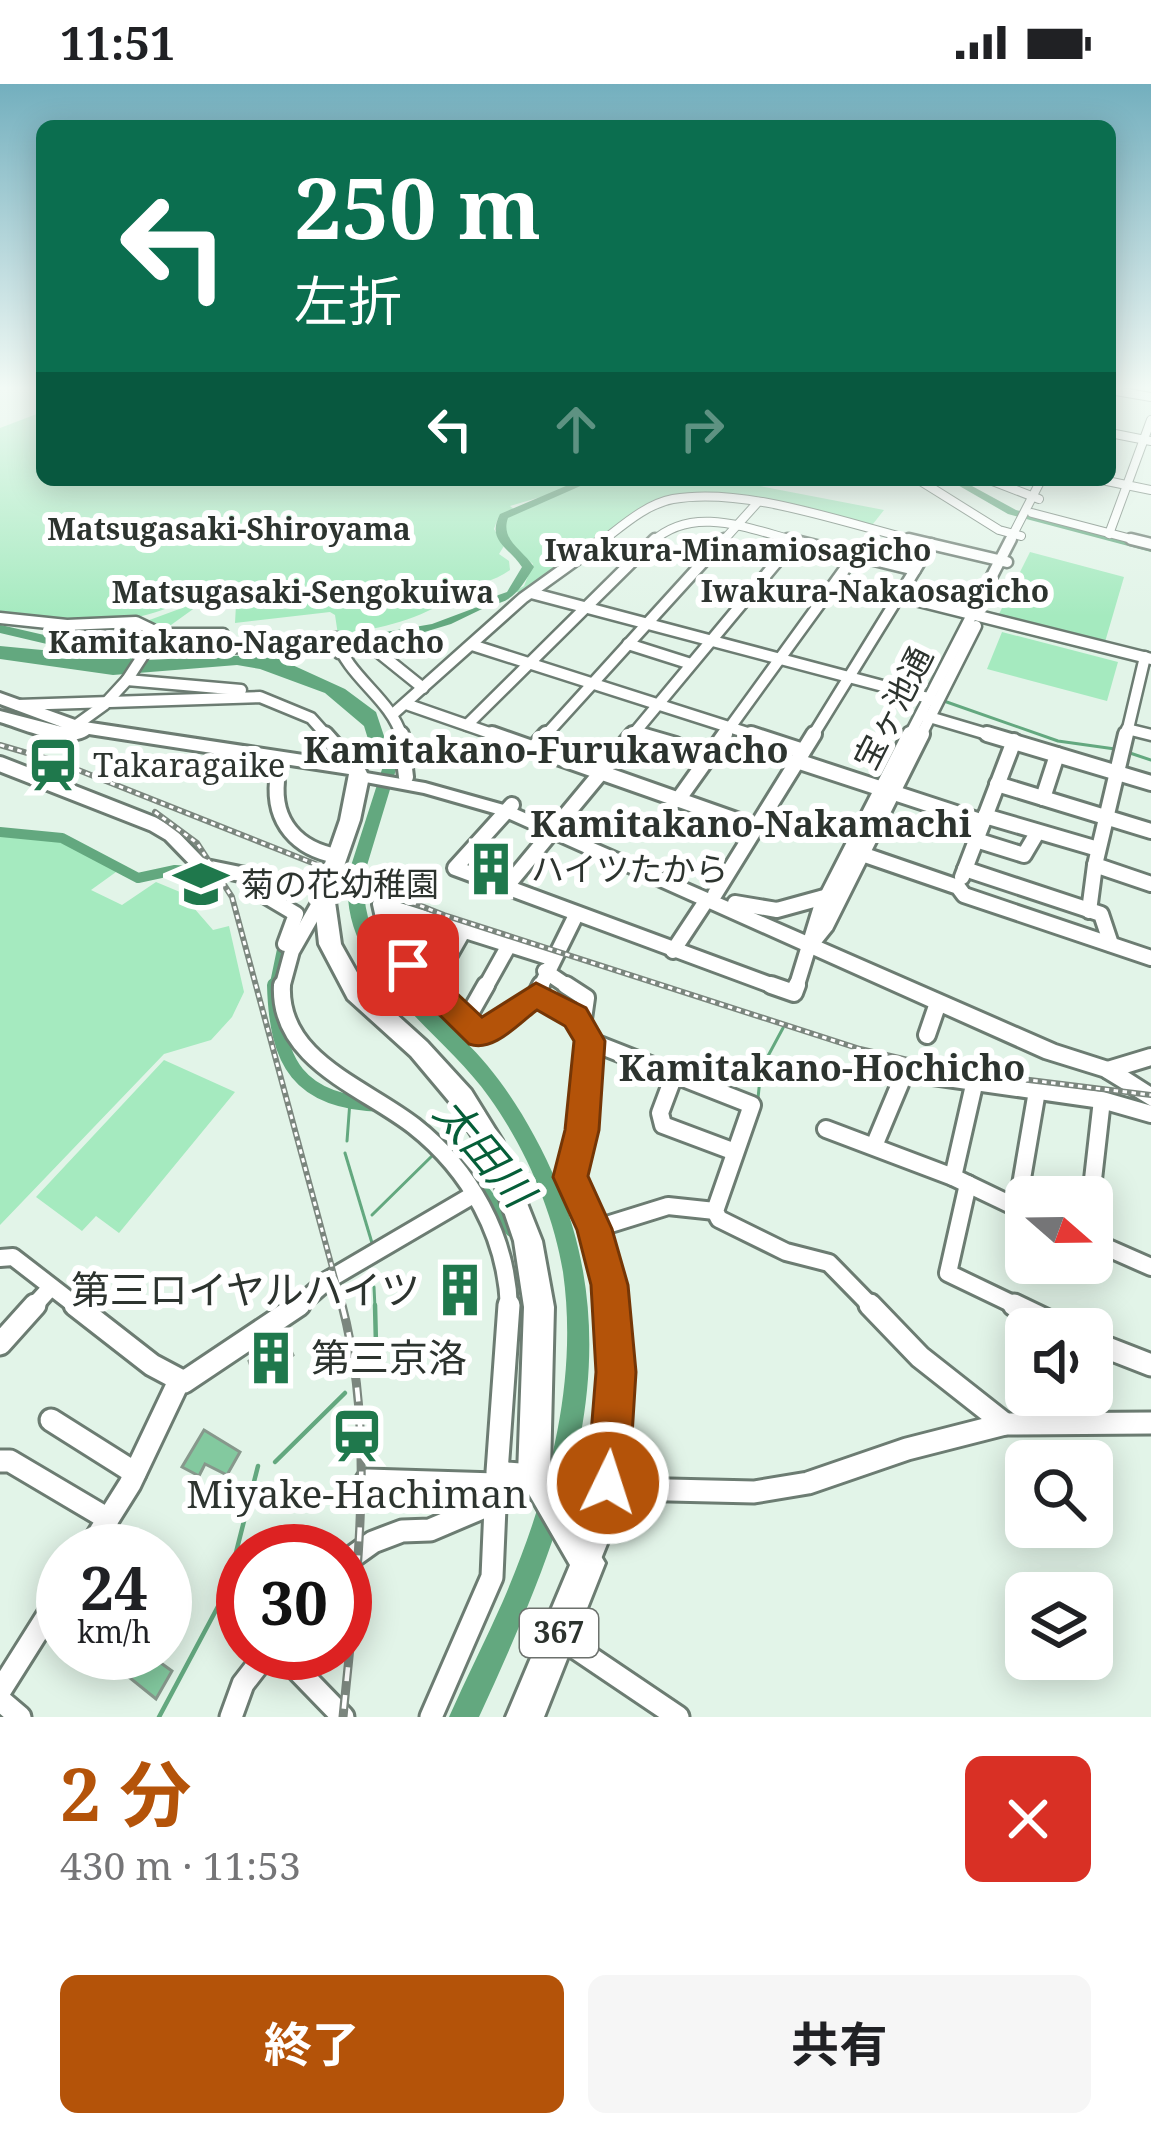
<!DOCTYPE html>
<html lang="ja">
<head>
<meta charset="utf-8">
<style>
  body { margin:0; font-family:"Noto Serif","Noto Sans JP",serif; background:#f6f6f6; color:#202124; height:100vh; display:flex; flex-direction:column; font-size:45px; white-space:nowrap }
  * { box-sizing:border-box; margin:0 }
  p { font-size:39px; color:#757577 }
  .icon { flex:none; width:66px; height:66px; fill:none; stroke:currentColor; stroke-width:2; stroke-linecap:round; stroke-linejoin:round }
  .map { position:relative; height:1633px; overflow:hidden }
  .details { display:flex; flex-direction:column; background:#fff; flex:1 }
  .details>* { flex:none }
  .guide { position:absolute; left:36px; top:36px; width:1080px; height:366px; border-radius:18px; box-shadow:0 6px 30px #0003; background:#0b6e4f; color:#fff; overflow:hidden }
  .needle { width:78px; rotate:110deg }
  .controls { position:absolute; left:1005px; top:1092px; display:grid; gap:24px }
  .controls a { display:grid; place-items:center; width:108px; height:108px; border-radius:18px; background:#fff; box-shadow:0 6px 30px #0003; font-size:60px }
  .speed { position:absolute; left:36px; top:1440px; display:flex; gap:24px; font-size:60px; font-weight:700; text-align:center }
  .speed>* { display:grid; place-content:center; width:156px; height:156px; border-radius:50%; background:#fff; box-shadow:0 6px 30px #0003; line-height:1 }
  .speed small { font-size:30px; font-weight:400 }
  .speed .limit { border:18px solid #d22; background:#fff; color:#111 }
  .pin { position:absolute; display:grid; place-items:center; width:102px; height:102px; color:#fff; margin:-51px; border-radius:24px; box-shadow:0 6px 18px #0006 }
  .me { position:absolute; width:132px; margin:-66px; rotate:4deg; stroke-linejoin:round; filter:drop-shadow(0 0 9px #0008) }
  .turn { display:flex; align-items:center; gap:42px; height:252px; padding:0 60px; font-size:54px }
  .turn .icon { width:156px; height:156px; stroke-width:2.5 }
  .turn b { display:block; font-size:84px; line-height:102px }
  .lanes { display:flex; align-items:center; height:114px; padding:0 60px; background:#0003; justify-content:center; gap:60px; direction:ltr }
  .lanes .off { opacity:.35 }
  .round { display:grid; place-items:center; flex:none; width:126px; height:126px; border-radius:18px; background:#f6f6f6 }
  .headline { display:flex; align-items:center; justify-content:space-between; height:204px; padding:0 60px }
  h1 { font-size:72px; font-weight:700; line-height:90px; color:#b45309 }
  .action { display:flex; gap:24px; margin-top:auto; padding:24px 60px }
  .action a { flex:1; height:138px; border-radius:18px; background:#b45309; color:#fff; font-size:48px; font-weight:700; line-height:138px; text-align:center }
  .action a+a { background:#f6f6f6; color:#202124 }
  .status { display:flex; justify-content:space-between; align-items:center; height:84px; padding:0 60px; background:#fff; direction:ltr }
  .status svg { height:33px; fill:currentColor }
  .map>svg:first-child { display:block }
  .green { fill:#a5eabf }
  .water { fill:#63a87f }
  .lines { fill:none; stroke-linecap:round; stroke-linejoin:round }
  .stream-far1 { stroke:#63a87f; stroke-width:3 }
  .stream { stroke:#63a87f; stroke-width:4.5 }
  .canal-far2 { stroke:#63a87f; stroke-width:8 }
  .canal-far1 { stroke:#63a87f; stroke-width:10 }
  .canal { stroke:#63a87f; stroke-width:14 }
  .river { fill:#63a87f; fill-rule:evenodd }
  .building { fill:#83c99f; stroke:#87988c; stroke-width:3 }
  .minor-far4-casing { stroke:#6c7c72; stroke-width:10 }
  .minor-far3-casing { stroke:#6c7c72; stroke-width:15 }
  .minor-far2-casing { stroke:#6c7c72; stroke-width:20 }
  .minor-far1-casing { stroke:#6c7c72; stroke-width:22 }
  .minor-casing { stroke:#6c7c72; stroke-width:27 }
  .major-casing { stroke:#6c7c72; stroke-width:6 }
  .highway-casing { stroke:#6c7c72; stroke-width:6 }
  .minor-far4 { stroke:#fff; stroke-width:8 }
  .minor-far3 { stroke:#fff; stroke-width:10 }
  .minor-far2 { stroke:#fff; stroke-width:14 }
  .minor-far1 { stroke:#fff; stroke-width:16 }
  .minor { stroke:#fff; stroke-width:21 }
  .major { fill:#fff; fill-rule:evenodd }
  .highway { fill:#fff; fill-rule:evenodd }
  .rail-far1-casing { stroke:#7b867e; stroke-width:6 }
  .rail-casing { stroke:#7b867e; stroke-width:9 }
  .rail-far1 { stroke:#fff; stroke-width:3; stroke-dasharray:4.5; stroke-linecap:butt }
  .rail { stroke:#fff; stroke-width:4.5; stroke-dasharray:14; stroke-linecap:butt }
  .route { fill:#b45309; stroke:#753606; stroke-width:3 }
  .labels { text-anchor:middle; stroke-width:12; stroke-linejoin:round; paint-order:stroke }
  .far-neighbourhood-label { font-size:30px; font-weight:bold; fill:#2d342f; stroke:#fff }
  .shield { fill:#fff; stroke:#6c716d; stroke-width:3 }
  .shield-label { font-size:30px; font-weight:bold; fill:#2d342f }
  .street-label { font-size:33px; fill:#2d342f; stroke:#fff }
  .poi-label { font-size:33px; fill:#2d342f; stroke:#fff; text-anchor:start }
  .neighbourhood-label { font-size:36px; font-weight:bold; fill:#2d342f; stroke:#fff }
  .near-poi-label { font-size:39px; fill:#2d342f; stroke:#fff; text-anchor:end }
  .near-water-label { font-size:42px; font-style:italic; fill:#055e38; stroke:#fff }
</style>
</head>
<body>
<div class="status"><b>11:51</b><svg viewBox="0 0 49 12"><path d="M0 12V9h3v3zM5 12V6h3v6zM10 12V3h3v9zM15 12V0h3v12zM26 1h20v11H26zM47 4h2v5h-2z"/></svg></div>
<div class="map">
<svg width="1151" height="1633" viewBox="0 0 1151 1633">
  <rect width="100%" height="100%" fill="#e2f4e8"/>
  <g class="green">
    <path d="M42,328V396H583L571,405L591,396H729L884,426L869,445L732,413L662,418L531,509L514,508L524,502L533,480L501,452L503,434L568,405L510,422L515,426L498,434L494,445L504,462L499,470L509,477L510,486C494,498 473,500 457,511C416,537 386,543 338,551L335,531L330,528L235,539L236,521L196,523L164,546L144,538L182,524L190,514C125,547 71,540 0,533V344Z"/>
    <polygon points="1030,468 1124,493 1105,558 998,532"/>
    <polygon points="1002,548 1118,578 1107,617 987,585"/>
    <polygon points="29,750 79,763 123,783 91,806 122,821 156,798 180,808 213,846 229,842 244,908 232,933 211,956 164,970 0,1141 0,753"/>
    <polygon points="164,976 235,1008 119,1149 96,1132 82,1147 36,1113"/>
  </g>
  <polygon class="water" points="515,509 451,540 418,550 277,574 345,605 376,628 394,682 376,681 364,642 325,609 260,585 237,581 113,591 0,575 0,562 147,576 253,571 432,540"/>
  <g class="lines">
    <g class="stream-far1">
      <polyline points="941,616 1058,657 1115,665"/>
      <polyline points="1130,669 1151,676"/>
      <polyline points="758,1014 761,985 783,944"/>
      <polyline points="347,1057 350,1017"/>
      <polyline points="345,1069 372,1159"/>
      <polyline points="372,1131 435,1069"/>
      <polyline points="374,1203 375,1224"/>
    </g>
    <g class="stream">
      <polyline points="370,1280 376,1261 375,1221"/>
      <polyline points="275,1378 345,1309"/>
      <polyline points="229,1496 258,1382"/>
      <polyline points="159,1633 222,1515"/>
    </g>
    <polyline class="canal-far2" points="0,545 52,557 133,562"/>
    <g class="canal-far1">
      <polyline points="0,748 62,754 138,794 175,786 207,788"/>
      <polyline points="274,904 285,851"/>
    </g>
    <g class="canal">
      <path d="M274,901C276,978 298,1019 382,1021"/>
      <polyline points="462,1080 512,1146"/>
    </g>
    <g class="river">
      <path d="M580,396H594L508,434C500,456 523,466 534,483C521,503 513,520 487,521V515L507,508L522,483C509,463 486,457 500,430Z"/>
      <polygon points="949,396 961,396 1016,426 1151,462 1151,468 1008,430"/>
      <path d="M385,656L392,660L398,679L365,788C354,875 439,923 487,981C516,1016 539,1057 557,1099C635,1285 557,1462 479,1633H449C466,1594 486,1556 503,1517C547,1414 579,1301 563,1188C553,1127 525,1063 489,1013C440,943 335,886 349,788L384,679L378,660Z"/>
    </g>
  </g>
  <g class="building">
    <polygon points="284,1251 293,1271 258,1302 249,1277"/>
    <polygon points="204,1346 240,1368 227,1391 205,1380 199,1392 182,1383"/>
    <polygon points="99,1569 147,1569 172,1587 156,1615"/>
  </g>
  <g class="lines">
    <defs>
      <g id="minor-far4">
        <polyline points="1110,306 1151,313"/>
        <polyline points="1110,349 1151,357"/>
        <polyline points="919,396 999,446 1021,452"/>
        <polyline points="990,396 1039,415"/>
        <polyline points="1102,396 1151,406"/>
        <polyline points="1032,429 1143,458"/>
        <polyline points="1109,450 1151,336"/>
        <path d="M601,458C622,442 646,420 673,415C747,402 849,441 922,458"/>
        <path d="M652,458C694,419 751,446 800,458"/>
        <polyline points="722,458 758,418"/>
        <polyline points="1009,458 1041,396"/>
      </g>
      <g id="minor-far3">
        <polyline points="788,455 915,486"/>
        <polyline points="909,455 1007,478"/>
        <polyline points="1131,455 1151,460"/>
        <polyline points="531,509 932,615"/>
        <polyline points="899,512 1151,575"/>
        <path d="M0,534L67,541L136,538L161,550H223L218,565L336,554C348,594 390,613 402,653"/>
        <polyline points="628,560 691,580"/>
        <polyline points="472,561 760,653"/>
        <polyline points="339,569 372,563 423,604"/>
        <polyline points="127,596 157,550"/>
        <polyline points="406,620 501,653"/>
        <polyline points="18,621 260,613 311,634 328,653"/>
        <polyline points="393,630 523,514 605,455"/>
        <polyline points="926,632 997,653"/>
        <polyline points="467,641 655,455"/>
        <polyline points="1127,645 1151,651"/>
        <polyline points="68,647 104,621 127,596 241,606"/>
        <polyline points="634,649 649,653"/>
        <polyline points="544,653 724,455"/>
        <polyline points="631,653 795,456"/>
        <polyline points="723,653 855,471"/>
        <polyline points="812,653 931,460"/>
        <polyline points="909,653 1011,455"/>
        <polyline points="920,653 976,542"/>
        <polyline points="1126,653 1145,573"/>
      </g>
      <g id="minor-far2">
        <polyline points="325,650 356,685"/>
        <polyline points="401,650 406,693"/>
        <polyline points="492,650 756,743"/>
        <polyline points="638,650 676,661"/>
        <polyline points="751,650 803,667"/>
        <polyline points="987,650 1151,699"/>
        <polyline points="533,665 546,650"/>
        <polyline points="797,677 983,738"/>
        <polyline points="0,680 153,740 170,750 201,782 250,792 264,811 296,830 285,860"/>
        <path d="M277,697C273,738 297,765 337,772"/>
        <polyline points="997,700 1151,747"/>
        <polyline points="1043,714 1057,671"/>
        <polyline points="678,716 725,650"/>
        <polyline points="512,721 455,784 779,904"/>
        <polyline points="985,732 1098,765"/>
        <polyline points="976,756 1024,771 1037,749"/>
        <polyline points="856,768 958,803 964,811 1151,874"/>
        <polyline points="1095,781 1151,800"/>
        <polyline points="965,785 1101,830 1111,860"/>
        <polyline points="962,793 1014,657"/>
        <polyline points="506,803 633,650"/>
        <polyline points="715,810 814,650"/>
        <polyline points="735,819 777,826 828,812"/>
        <polyline points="1089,827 1095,781 1126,650"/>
        <polyline points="810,862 826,842 922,650"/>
        <polyline points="673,867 706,817"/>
        <polyline points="545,887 570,904"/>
        <polyline points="282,904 292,867 324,811"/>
        <polyline points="431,904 464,846"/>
        <polyline points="433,904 389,860 380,820 551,874"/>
        <polyline points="485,904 509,861"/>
        <polyline points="540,904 576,831"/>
        <polyline points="796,904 820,826 910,650"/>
      </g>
      <g id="minor-far1">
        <path d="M282,901C278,976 364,1003 414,1042C470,1086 507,1152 509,1224"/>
        <polyline points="430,901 480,951 536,911 541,901"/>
        <polyline points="566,901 586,914 582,942"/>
        <polyline points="771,901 794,909 797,901"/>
        <polyline points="430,905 433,901"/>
        <polyline points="536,911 576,933 589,957 582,1047 570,1093 594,1145 668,1122 715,1127"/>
        <polyline points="465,938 486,901"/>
        <polyline points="927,951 938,919"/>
        <polyline points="589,957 752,1021 715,1127 719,1135 786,1168 829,1179 873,1224"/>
        <polyline points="1108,986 1151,973"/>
        <polyline points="675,989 660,1029 663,1041 735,1068"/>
        <polyline points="826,1045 953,1093 1026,1128"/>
        <polyline points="874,1062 905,988 1102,1016 1151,1030"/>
        <polyline points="953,1093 974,1001"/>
        <polyline points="968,1100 948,1189 1021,1224"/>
        <polyline points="1091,1113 1102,1016"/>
        <polyline points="1017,1124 1037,1007"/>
        <polyline points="594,1145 609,1224"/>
        <polyline points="1092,1157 1151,1183"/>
        <polyline points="0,1174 13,1173 79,1224"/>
        <polyline points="32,1224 51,1203"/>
        <polyline points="296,1224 328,1196 473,1111"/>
      </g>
      <g id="minor">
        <polyline points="75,1221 152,1281 184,1298 299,1221"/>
        <polyline points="509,1221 497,1388 532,1391"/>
        <polyline points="870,1221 920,1273 1005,1340"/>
        <polyline points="1014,1221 1064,1245"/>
        <polyline points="1092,1258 1151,1281"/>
        <polyline points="0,1260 35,1221"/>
        <polyline points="51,1336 135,1389"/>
        <polyline points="0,1377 10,1377 108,1435"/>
        <polyline points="367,1396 496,1400 497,1391"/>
        <polyline points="606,1425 612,1319 609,1221"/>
        <polyline points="88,1467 130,1400 179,1297"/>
        <polyline points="590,1474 612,1419 627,1405 754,1408 808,1399 907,1365 1005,1340 1151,1339"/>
        <polyline points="345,1478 373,1458 402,1447 430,1446 496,1418"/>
        <polyline points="558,1552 678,1633"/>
        <polyline points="281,1569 343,1633"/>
        <polyline points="0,1607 63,1507"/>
        <polyline points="0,1616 20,1633"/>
        <polyline points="231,1633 243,1600 267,1569"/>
        <polyline points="431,1633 492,1493 496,1400"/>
      </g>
      <polygon id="major" points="360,688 425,699 511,723 1056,961 1115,980 1151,1003 1151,1022 1102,992 1044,974 501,731 424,709 355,696 353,693 355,690"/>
      <path id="highway" d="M0,609L78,637L356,679L363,681L369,693L360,736L334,811L341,860L364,901L427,958L471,1006L502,1056L542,1157L554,1223L550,1387L605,1479L544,1633H506L570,1481L518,1391L524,1223L514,1157L496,1104L479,1063L453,1022L411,972L348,915L319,860L314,811L340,736L349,690L89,650C68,666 24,645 0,638V627L62,643L0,620Z"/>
    </defs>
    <use href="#minor-far4" class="minor-far4-casing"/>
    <use href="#minor-far3" class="minor-far3-casing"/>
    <use href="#minor-far2" class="minor-far2-casing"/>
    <use href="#minor-far1" class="minor-far1-casing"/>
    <use href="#minor" class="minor-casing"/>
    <use href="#major" class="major-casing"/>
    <use href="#highway" class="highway-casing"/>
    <use href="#minor-far4" class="minor-far4"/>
    <use href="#minor-far3" class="minor-far3"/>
    <use href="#minor-far2" class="minor-far2"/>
    <use href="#minor-far1" class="minor-far1"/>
    <use href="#minor" class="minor"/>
    <use href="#major" class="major"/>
    <use href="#highway" class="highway"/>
    <defs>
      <g id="rail-far1">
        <polyline points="0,661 58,678 444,831 860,965 956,987 1151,1011"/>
        <polyline points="155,728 197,759 232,813 343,1224"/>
      </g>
      <path id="rail" d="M342,1221C377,1354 356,1498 343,1633"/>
    </defs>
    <use href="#rail-far1" class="rail-far1-casing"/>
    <use href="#rail" class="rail-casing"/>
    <use href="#rail-far1" class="rail-far1"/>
    <use href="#rail" class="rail"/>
  </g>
  <linearGradient id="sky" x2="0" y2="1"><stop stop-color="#73afbe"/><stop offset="0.57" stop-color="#f2faf5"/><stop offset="1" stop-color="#f2faf5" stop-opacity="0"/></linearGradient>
  <rect width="1151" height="532" fill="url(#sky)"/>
  <path class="route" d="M408,870L418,873L482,933L536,899L586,924L605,957L599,1046L588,1092L612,1145L628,1201L636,1288L629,1399L623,1414L608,1420L593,1414L587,1399L596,1288L591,1201L577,1146L553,1093L565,1046L574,957L565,942L537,926C518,940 493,969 469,960L397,889L393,881L397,873Z"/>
  <defs>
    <symbol id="station-bare" viewBox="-9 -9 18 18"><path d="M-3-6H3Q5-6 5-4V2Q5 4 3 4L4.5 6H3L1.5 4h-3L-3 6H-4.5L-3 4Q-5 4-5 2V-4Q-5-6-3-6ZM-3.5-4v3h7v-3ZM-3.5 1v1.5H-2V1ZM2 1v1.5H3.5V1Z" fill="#1f784c" stroke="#fff" stroke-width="2.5" paint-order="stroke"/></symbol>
    <symbol id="building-bare" viewBox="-9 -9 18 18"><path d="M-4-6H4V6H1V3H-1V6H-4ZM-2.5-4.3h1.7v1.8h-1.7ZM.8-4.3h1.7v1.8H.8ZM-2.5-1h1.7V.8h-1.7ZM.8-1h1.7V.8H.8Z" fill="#1f784c" stroke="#fff" stroke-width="2.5" paint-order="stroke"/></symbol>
    <symbol id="school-bare" viewBox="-9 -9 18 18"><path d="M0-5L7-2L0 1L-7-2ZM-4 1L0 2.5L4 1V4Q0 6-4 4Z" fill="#1f784c" stroke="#fff" stroke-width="2.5" paint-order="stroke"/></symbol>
  </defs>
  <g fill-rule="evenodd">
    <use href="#station-bare" x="15" y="643" width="76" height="76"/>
    <use href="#building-bare" x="453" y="747" width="76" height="76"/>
    <use href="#school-bare" x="163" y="762" width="76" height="76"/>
    <use href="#building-bare" x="422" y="1168" width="76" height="76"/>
    <use href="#building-bare" x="233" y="1236" width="76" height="76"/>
    <use href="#station-bare" x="319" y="1314" width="76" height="76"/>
  </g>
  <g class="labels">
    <g class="far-neighbourhood-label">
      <text x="229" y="456">Matsugasaki-Shiroyama</text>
      <text x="738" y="477">Iwakura-Minamiosagicho</text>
      <text x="875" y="518">Iwakura-Nakaosagicho</text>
      <text x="303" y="519">Matsugasaki-Sengokuiwa</text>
      <text x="246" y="569">Kamitakano-Nagaredacho</text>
    </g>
    <rect class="shield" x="520" y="1525" width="78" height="48" rx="9"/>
    <g class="shield-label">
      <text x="559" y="1559">367</text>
    </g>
    <g class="street-label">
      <text transform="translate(893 624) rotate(-63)" y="12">宝ヶ池通</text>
    </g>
    <g class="poi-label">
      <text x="93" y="693">Takaragaike</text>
      <text x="531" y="797">ハイツたから</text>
      <text x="241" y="812">菊の花幼稚園</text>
    </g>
    <g class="neighbourhood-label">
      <text x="546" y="679">Kamitakano-Furukawacho</text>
      <text x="751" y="753">Kamitakano-Nakamachi</text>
      <text x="822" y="997">Kamitakano-Hochicho</text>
    </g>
    <g class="near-poi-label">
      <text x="420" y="1220">第三ロイヤルハイツ</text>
      <text x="311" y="1288" text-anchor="start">第三京洛</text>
      <text x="357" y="1424" text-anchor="middle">Miyake-Hachiman</text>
    </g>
    <g class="near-water-label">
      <text transform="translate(484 1068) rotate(50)" y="15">太田川</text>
    </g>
  </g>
</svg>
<div class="controls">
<a><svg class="needle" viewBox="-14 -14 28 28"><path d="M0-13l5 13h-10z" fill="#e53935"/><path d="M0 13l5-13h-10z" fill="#757577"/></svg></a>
<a><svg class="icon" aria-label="sound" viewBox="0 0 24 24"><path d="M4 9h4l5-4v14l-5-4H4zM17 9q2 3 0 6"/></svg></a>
<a><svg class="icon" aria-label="search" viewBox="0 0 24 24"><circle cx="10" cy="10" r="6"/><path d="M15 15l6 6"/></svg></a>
<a><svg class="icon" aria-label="layers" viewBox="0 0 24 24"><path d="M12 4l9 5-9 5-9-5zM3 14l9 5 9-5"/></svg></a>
</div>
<div class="speed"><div>24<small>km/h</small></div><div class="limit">30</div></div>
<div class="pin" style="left:408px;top:881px;background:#d93025"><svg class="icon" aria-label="arrive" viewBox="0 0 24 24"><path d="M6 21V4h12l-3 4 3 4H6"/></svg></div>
<svg class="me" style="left:608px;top:1399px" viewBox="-20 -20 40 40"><circle r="17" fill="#b45309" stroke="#fff" stroke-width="3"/><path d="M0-11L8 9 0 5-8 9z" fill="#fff"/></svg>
<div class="guide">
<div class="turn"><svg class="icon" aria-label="left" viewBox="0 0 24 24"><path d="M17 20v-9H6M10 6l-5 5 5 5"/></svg><div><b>250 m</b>左折</div></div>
<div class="lanes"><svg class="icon" aria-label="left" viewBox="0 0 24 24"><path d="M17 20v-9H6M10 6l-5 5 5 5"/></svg><svg class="icon off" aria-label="ahead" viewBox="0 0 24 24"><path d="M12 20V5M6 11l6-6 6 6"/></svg><svg class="icon off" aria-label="right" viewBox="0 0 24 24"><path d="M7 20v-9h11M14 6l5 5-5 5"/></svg></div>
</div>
</div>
<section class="details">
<div class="headline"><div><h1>2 分</h1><p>430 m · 11:53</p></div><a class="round" style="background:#d93025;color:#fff"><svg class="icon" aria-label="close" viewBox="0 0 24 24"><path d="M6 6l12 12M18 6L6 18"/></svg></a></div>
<div class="action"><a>終了</a><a>共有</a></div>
</section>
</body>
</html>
